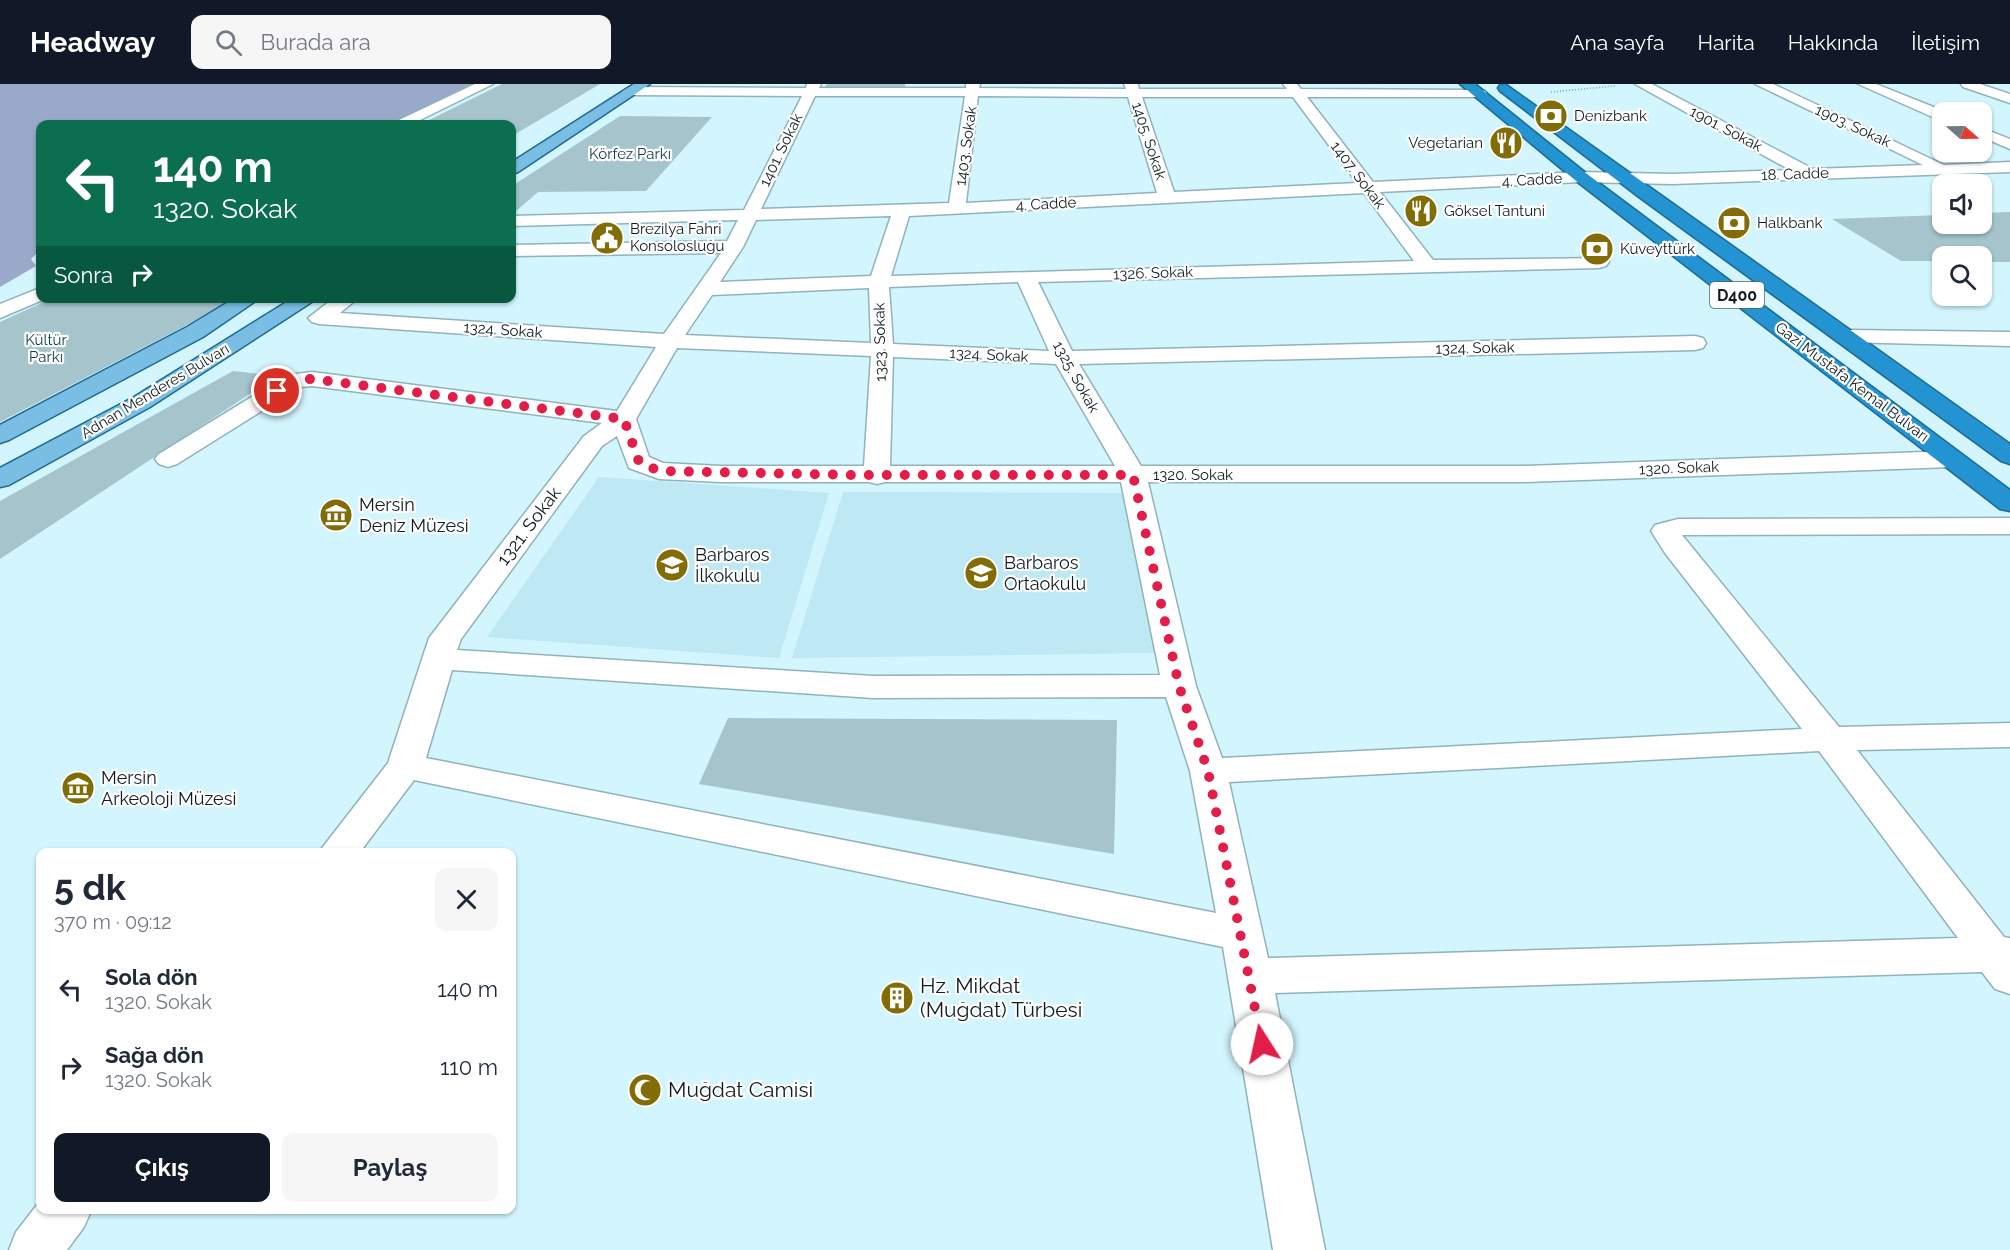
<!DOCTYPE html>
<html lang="tr">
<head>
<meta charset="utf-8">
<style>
  body { margin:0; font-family:Raleway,sans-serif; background:#f6f6f7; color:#1f2937; height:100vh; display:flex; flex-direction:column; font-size:22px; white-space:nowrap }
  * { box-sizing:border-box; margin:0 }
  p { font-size:20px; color:#747a83 }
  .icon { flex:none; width:33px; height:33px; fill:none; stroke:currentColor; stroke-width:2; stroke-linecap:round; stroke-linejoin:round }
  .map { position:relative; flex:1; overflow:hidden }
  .details { position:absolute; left:36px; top:764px; width:480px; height:366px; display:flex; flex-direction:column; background:#fff; border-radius:12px; box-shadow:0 2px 4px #0004 }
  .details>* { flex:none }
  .guide { position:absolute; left:36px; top:36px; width:480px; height:183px; border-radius:12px; box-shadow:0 2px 4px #0004; background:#0b6e4f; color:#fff; overflow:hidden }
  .needle { width:39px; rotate:110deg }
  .tools { position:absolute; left:1932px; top:18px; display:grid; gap:12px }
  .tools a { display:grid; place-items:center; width:60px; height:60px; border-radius:12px; background:#fff; box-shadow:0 2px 4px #0004; font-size:30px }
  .pin { position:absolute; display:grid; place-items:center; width:51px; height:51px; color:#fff; margin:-26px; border:3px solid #fff; border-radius:50%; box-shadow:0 2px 6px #0007 }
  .me { position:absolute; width:66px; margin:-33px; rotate:350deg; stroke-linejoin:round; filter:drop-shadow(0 0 4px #0008) }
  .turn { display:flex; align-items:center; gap:21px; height:126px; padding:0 18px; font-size:27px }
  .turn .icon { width:78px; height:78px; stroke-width:2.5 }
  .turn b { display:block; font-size:42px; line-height:51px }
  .then { display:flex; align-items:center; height:57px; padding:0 18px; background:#0003; gap:12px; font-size:22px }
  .round { display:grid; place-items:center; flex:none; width:63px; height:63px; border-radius:12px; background:#f6f6f7 }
  .head { display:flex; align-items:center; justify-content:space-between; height:102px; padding:0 18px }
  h1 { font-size:36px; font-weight:700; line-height:45px }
  .primary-button { display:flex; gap:12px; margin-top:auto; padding:12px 18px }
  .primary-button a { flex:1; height:69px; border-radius:12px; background:#111827; color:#fff; font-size:24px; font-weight:700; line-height:69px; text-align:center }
  .primary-button a+a { background:#f6f6f7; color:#1f2937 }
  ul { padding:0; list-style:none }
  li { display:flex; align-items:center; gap:18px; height:78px; padding:0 18px }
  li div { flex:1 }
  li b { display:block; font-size:22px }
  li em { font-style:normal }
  header { display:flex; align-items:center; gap:36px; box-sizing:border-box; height:84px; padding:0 30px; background:#111827; color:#fff }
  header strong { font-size:28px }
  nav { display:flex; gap:33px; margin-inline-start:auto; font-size:21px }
  .search { width:420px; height:54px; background:#f6f6f7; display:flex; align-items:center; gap:15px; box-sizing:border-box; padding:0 21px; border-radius:12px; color:#747a83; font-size:22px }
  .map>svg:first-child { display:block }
  .built { fill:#bde8f4 }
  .green { fill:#a5c4cc }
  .water { fill:#9aa9c9 }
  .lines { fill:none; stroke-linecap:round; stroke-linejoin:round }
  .minor-casing { stroke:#91b2ba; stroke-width:3 }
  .major-casing { stroke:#1c6993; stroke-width:3 }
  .highway-casing { stroke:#1c6993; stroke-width:3 }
  .path { stroke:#86a1a7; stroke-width:1.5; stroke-dasharray:1 2; stroke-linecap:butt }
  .minor { fill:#fff; fill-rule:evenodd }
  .major { fill:#7bbee4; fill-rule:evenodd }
  .highway { fill:#2393d2; fill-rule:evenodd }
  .route { stroke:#e11d48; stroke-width:10; stroke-dasharray:0 18 }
  .labels { text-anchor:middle; stroke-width:4.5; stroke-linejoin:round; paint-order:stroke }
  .far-poi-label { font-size:15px; fill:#0f1c1f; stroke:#fff; text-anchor:start }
  .far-street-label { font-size:15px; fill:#0f1c1f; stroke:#fff }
  .far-park-label { font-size:15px; fill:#143c46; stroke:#fff }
  .shield { fill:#fff; stroke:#576062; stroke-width:1.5 }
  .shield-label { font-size:16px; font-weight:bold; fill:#0f1c1f }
  .poi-label { font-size:18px; fill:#0f1c1f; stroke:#fff; text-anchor:start }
  .street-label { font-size:18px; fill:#0f1c1f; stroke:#fff }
  .near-poi-label { font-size:21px; fill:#0f1c1f; stroke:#fff; text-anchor:start }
</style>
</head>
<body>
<header>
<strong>Headway</strong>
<div class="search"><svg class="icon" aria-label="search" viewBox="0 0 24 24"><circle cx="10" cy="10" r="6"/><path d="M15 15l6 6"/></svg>Burada ara</div>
<nav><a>Ana sayfa</a><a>Harita</a><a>Hakkında</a><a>İletişim</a></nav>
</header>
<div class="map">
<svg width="2010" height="1166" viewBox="0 0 2010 1166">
  <rect width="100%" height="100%" fill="#d2f5fe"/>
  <g class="built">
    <polygon points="599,393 829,409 779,574 487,553"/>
    <polygon points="843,408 1128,409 1158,569 792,574"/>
  </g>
  <g class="green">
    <polygon points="502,0 600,0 512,52 512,40 421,40"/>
    <polygon points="827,0 905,0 906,6 824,5"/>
    <polygon points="620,32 712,33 646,107 538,108 515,128 512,128 512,102"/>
    <polygon points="2010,128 2010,178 1982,178 1982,172 1942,172 1942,177 1901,177 1832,135 1942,131 1942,140 1982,140 1982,129"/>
    <polygon points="50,215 50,214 232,215 183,243 0,338 0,238"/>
    <polygon points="233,287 277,292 0,475 0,417"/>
    <polygon points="728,634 1117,636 1114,770 699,700"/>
  </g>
  <polygon class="water" points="0,0 479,0 395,40 40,40 40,166 31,175 36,182 0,203"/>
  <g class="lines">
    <defs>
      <g id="minor">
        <polygon points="475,0 493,0 412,40 395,40 397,37"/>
        <path d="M807,0H821L819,4H966V0H980L979,4L1126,5L1124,0H1138L1139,5H1287L1283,0H1297L1301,5L1480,6L1485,7L1487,10L1485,13H1307L1373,98L1581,88L1673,90L1790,86L1635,0H1652L1813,85L1923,81L1755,0H1773L1944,81L2010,78V88L1673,100L1581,98L1380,108L1433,176L1606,174L1609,178L1606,182L1599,184L1038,198L1072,267L1695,252L1703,254L1706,259L1703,264L1695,266L1079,280L1141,382H1526L1952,367L1961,370L1965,375L1961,380L1952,383L1526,398H1148L1196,602L1222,674L1802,645L1665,469L1651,447L1655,441L1678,435L2010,434V450L1682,451L1839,643L2010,639V663L1857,666L2004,853L2010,854V910L1995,905L1982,888L1275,909L1325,1166H1273L1223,863L414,696L360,768H319L388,679L429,554L584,352L602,339L312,302L300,303L177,380L168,383L159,380L155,375L159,370L287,291L312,288L617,327L656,263L319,240L312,238L308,234L334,214H358L340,229L664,250L721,169L512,172V161L727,157L738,136L512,142V132L744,126L802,12L630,11L623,7L630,3L806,4ZM815,12H965L949,119L761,125ZM978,12L1128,13L1157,109L966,119ZM1142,13H1293L1357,99L1174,108ZM1364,109L1414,177L891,192L909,132ZM891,132L871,192L720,198L743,163L756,136ZM1018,198L1049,267L893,260L889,203ZM869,204L871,259L685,251L712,211ZM677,264L871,272L864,382H721L663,379L649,373L636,335ZM893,273L1056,280L1115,382H890ZM617,352L629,384L659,395L721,398H869L877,400L885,398H1121L1160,591L873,592L457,566L461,555L602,362ZM452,586L873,614L1166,613L1190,687L1216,829L426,674ZM1819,667L1958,854L1268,874L1229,698Z"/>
        <polygon points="1858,0 1876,0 1946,28 1942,28 1942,36 1937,35"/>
        <polygon points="1961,0 1980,0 2010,10 2010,19 1963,3"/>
        <polygon points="1982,44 2010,55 2010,65 1982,53"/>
        <polygon points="40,204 40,214 47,214 0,234 0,220"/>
        <polygon points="1848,246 2010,248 2010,262 1840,258 1837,253 1840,248"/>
        <polygon points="40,1117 40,1125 92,1125 84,1143 67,1166 9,1166 16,1148"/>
      </g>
      <g id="major">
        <polygon points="634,0 650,0 518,88 512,90 512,78"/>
        <polygon points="235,214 260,214 203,253 9,356 0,359 0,341 187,243"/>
        <polygon points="293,214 318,214 150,323 9,401 0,403 0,384 134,313"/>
      </g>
      <g id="highway">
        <polygon points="1460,0 1475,0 1587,90 2010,406 2010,427 2000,425 1575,96"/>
        <polygon points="1505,0 2010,360 2010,380 2001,377 1639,113 1500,7 1498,4 1500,1"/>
      </g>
    </defs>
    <use href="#minor" class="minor-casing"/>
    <use href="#major" class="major-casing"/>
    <use href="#highway" class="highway-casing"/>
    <polyline class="path" points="1551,8 1615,2"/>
    <use href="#minor" class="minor"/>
    <use href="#major" class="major"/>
    <use href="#highway" class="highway"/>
  </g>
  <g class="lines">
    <polyline class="route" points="277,307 295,296 312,295 624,335 639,378 659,387 855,391 1133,391 1179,602 1208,687 1262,960"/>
  </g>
  <defs>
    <symbol id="bank-disc" viewBox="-11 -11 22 22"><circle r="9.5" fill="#816c06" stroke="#fff"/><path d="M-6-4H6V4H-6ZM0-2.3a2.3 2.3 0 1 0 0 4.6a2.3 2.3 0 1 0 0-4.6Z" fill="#fff"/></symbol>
    <symbol id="restaurant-disc" viewBox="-11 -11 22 22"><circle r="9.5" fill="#816c06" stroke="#fff"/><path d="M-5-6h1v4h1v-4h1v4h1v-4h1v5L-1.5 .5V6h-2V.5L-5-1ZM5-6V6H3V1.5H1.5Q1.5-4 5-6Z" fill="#fff"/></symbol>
    <symbol id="civic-disc" viewBox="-11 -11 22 22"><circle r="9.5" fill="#816c06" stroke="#fff"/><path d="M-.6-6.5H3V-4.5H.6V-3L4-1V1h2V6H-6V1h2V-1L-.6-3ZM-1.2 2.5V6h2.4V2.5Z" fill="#fff"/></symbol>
    <symbol id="museum-disc" viewBox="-11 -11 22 22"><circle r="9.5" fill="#816c06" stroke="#fff"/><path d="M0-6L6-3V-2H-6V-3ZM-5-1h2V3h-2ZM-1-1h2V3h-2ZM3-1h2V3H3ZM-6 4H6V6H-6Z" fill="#fff"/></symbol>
    <symbol id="school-disc" viewBox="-11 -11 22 22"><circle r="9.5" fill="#816c06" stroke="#fff"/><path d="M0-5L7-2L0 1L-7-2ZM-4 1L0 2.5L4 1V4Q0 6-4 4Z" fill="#fff"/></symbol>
    <symbol id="building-disc" viewBox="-11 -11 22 22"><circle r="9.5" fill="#816c06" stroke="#fff"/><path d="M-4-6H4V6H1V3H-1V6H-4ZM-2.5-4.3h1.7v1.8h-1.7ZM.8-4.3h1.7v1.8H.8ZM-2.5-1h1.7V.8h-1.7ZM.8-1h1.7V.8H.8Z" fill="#fff"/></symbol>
    <symbol id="mosque-disc" viewBox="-11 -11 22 22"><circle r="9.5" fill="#816c06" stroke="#fff"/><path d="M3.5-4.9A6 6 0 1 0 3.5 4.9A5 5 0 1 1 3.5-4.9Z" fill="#fff"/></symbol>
  </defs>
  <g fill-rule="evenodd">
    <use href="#bank-disc" x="1532" y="13" width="38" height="38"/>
    <use href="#restaurant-disc" x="1487" y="40" width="38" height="38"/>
    <use href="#restaurant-disc" x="1402" y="108" width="38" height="38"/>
    <use href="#bank-disc" x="1715" y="120" width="38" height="38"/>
    <use href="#civic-disc" x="588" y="135" width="38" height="38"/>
    <use href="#bank-disc" x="1578" y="146" width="38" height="38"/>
    <use href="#museum-disc" x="317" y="412" width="38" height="38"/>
    <use href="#school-disc" x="653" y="462" width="38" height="38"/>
    <use href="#school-disc" x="962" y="470" width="38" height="38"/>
    <use href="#museum-disc" x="59" y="685" width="38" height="38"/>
    <use href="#building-disc" x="878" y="895" width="38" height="38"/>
    <use href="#mosque-disc" x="626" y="987" width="38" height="38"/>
  </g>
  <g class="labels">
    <g class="far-poi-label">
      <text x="1574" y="37">Denizbank</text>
      <text x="1483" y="64" text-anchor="end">Vegetarian</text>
      <text x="1444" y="132">Göksel Tantuni</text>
      <text x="1757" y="144">Halkbank</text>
      <text x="630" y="150">Brezilya Fahri<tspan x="630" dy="17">Konsolosluğu</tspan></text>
      <text x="1620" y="170">Küveyttürk</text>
    </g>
    <g class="far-street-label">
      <text transform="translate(1853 42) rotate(25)" y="5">1903. Sokak</text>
      <text transform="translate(1726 45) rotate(28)" y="5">1901. Sokak</text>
      <text transform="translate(1149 57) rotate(72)" y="5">1405. Sokak</text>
      <text transform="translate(966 62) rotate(-82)" y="5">1403. Sokak</text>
      <text transform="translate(781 66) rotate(-64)" y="5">1401. Sokak</text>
      <text transform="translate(1795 90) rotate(-2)" y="5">18. Cadde</text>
      <text transform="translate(1358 91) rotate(53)" y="5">1407. Sokak</text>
      <text transform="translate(1532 96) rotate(-3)" y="5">4. Cadde</text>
      <text transform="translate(1046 120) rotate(-3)" y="5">4. Cadde</text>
      <text transform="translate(1153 189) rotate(-2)" y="5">1326. Sokak</text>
      <text transform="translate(503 246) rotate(4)" y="5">1324. Sokak</text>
      <text transform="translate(880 258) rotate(-91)" y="5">1323. Sokak</text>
      <text transform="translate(1475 264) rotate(-1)" y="5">1324. Sokak</text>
      <text transform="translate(989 271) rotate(3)" y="5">1324. Sokak</text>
      <text transform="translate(1076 293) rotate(61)" y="5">1325. Sokak</text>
      <text transform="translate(1852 298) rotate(37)" y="5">Gazi Mustafa Kemal Bulvarı</text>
      <text transform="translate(155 307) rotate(-31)" y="5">Adnan Menderes Bulvarı</text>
      <text transform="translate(1679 384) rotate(-2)" y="5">1320. Sokak</text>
      <text x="1193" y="396">1320. Sokak</text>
    </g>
    <g class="far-park-label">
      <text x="630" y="75">Körfez Parkı</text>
      <text x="46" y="261">Kültür<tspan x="46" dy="17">Parkı</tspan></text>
    </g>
    <rect class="shield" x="1710" y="198" width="54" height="26" rx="4.5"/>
    <g class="shield-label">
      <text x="1737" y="217">D400</text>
    </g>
    <g class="poi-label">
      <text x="359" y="427">Mersin<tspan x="359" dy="21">Deniz Müzesi</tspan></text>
      <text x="695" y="477">Barbaros<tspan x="695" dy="21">İlkokulu</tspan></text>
      <text x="1004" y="485">Barbaros<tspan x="1004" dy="21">Ortaokulu</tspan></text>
      <text x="101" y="700">Mersin<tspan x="101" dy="21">Arkeoloji Müzesi</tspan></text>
    </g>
    <g class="street-label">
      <text transform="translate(529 442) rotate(-53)" y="6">1321. Sokak</text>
    </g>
    <g class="near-poi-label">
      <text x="920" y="909">Hz. Mikdat<tspan x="920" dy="24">(Muğdat) Türbesi</tspan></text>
      <text x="668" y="1013">Muğdat Camisi</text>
    </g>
  </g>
</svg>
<div class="tools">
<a><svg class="needle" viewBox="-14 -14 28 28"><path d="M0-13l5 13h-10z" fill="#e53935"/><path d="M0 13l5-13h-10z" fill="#747a83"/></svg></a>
<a><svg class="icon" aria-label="sound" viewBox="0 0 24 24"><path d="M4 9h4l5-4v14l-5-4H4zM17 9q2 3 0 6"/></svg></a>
<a><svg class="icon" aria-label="search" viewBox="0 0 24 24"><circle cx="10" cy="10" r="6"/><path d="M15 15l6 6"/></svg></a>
</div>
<div class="pin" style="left:277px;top:307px;background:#d93025"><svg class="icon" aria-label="arrive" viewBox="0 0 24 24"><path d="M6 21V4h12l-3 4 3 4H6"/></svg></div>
<svg class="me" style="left:1262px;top:960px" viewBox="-20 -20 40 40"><circle r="19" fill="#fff"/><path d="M0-13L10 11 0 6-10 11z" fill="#e11d48"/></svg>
<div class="guide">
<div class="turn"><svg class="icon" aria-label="left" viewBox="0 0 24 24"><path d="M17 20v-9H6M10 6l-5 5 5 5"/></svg><div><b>140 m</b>1320. Sokak</div></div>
<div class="then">Sonra<svg class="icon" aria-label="right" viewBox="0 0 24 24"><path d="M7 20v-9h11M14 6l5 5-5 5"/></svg></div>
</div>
<section class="details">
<div class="head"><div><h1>5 dk</h1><p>370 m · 09:12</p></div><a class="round"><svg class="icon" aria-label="close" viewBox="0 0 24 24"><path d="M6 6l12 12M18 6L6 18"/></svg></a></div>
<ul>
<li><svg class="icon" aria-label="left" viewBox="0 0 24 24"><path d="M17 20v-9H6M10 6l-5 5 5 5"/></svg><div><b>Sola dön</b><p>1320. Sokak</p></div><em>140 m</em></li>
<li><svg class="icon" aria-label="right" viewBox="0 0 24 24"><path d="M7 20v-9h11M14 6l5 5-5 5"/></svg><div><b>Sağa dön</b><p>1320. Sokak</p></div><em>110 m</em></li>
</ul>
<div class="primary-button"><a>Çıkış</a><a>Paylaş</a></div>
</section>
</div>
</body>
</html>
